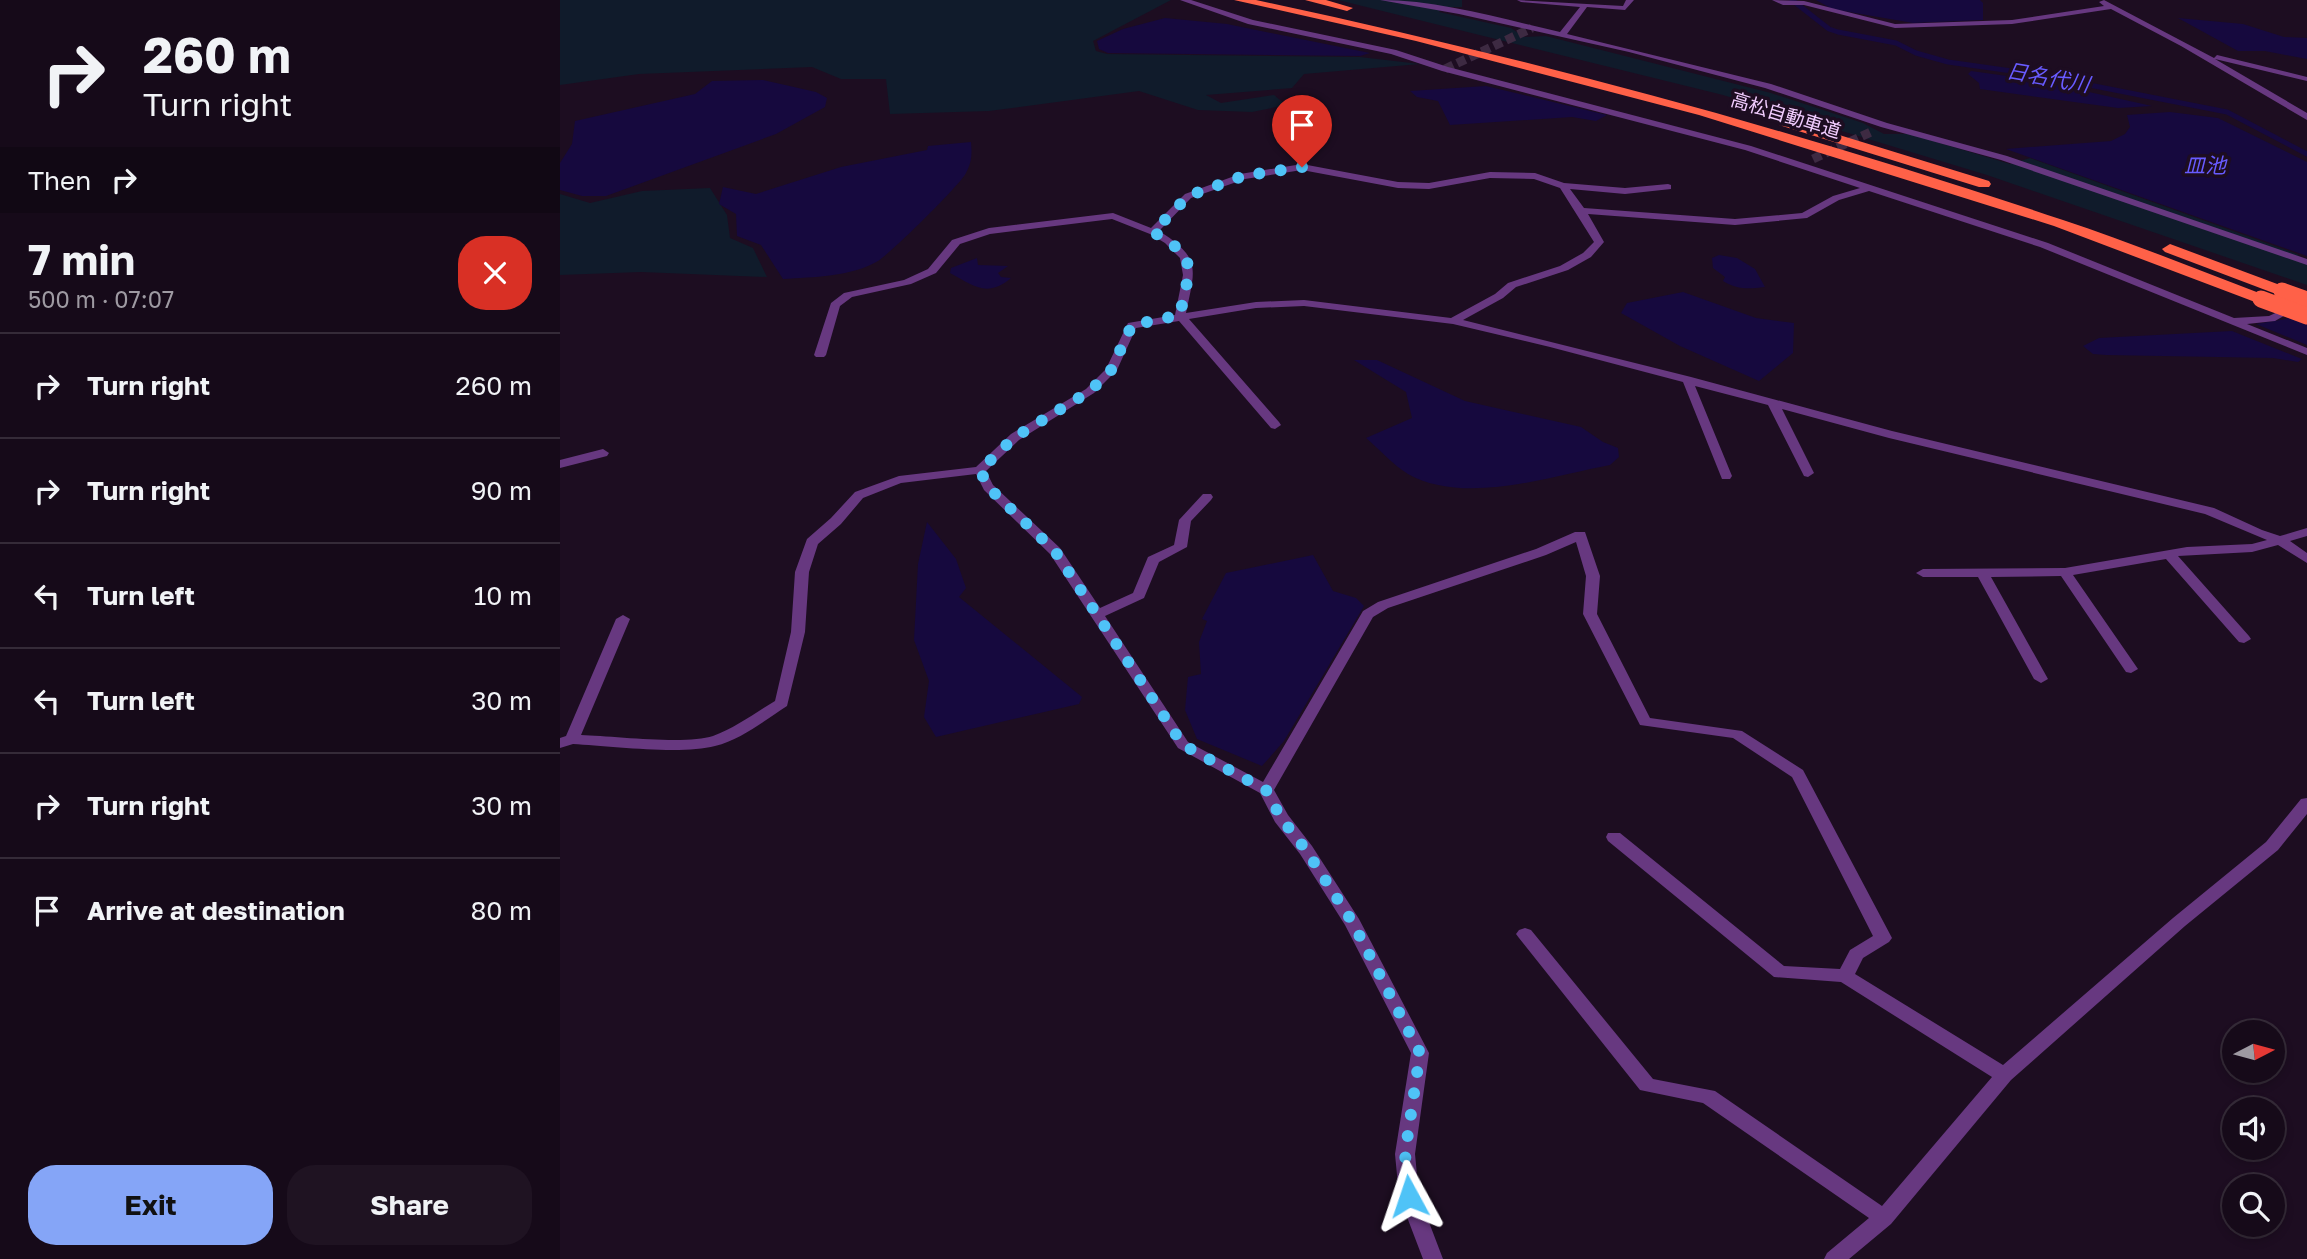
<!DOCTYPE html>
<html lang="en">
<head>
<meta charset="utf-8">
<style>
  body { margin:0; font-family:"Golos Text","Noto Sans JP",sans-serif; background:#1f1322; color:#f1f3f6; height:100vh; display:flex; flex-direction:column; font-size:26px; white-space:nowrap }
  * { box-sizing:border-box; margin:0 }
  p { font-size:23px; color:#9e9aa2 }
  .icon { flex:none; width:38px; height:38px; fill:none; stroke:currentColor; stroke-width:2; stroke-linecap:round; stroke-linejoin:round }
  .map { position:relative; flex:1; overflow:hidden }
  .side { display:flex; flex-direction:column; background:#160a19; width:560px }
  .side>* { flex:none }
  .banner { background:#160a19; color:#f1f3f6; overflow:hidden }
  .needle { width:46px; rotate:84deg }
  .tools { position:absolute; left:1662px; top:1020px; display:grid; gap:14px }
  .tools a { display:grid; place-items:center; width:63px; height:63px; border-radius:50%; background:#160a19; box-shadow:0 4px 10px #0003,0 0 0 2px #352b38; font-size:35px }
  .pin { position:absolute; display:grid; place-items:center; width:60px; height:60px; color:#fff; margin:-72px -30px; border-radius:50% 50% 50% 0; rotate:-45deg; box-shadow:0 0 7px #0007 }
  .pin .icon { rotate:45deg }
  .me { position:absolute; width:77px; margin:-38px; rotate:355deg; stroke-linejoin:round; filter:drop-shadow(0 0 5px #0008) }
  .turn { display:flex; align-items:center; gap:24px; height:147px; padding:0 28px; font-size:32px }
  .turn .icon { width:91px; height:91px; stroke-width:2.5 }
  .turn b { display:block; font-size:49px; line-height:60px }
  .then { display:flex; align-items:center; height:66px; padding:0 28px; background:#0003; gap:14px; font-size:26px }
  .round { display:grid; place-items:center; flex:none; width:74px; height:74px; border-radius:28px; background:#1f1322 }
  .overview { display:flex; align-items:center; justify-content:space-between; height:119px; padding:0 28px }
  h1 { font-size:42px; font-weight:700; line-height:52px }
  .action { display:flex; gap:14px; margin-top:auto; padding:14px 28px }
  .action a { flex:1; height:80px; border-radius:28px; background:#85a5f7; color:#111; font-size:28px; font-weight:700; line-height:80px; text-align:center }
  .action a+a { background:#1f1322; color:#f1f3f6 }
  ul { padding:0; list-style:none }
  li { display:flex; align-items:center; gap:21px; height:105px; padding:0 28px; border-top:2px solid #352b38 }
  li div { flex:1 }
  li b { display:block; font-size:26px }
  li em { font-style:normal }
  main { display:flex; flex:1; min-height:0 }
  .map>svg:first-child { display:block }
  .green { fill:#101b2b }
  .water { fill:#16093e }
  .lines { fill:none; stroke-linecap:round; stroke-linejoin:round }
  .stream { stroke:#16093e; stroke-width:5 }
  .minor-tunnel { stroke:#3d2a42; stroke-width:9; stroke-dasharray:9 4.5; stroke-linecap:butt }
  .minor { fill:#673880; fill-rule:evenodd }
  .motorway { fill:#ff6148; fill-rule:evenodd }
  .motorway-bridge { stroke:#ff6148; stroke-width:17 }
  .route { stroke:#4fc3f7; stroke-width:12; stroke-dasharray:0 21.6 }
  .labels { text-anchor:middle; stroke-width:7; stroke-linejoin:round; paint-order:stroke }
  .far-street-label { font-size:19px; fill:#f2cdff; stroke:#1d0d21 }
  .far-water-label { font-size:21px; font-style:italic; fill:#685bff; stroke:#1d0d21 }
</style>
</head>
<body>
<main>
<section class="side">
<div class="banner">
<div class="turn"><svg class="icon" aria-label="right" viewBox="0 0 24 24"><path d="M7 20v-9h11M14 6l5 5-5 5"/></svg><div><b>260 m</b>Turn right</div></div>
<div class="then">Then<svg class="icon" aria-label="right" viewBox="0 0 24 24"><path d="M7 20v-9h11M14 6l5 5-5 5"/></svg></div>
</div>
<div class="overview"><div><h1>7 min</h1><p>500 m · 07:07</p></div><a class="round" style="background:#d93025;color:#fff"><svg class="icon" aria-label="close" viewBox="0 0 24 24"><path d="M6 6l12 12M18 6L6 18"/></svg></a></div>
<ul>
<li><svg class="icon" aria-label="right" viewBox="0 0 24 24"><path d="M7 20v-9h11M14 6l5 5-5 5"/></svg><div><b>Turn right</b></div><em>260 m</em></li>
<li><svg class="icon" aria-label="right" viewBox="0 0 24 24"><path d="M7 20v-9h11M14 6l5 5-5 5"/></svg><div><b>Turn right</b></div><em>90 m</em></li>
<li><svg class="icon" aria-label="left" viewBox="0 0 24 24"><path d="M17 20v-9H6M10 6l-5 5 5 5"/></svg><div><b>Turn left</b></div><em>10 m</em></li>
<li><svg class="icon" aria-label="left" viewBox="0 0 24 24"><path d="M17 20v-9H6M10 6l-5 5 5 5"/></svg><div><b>Turn left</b></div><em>30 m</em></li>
<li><svg class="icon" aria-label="right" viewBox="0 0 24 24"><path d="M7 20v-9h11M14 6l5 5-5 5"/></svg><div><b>Turn right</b></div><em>30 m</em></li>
<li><svg class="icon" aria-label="arrive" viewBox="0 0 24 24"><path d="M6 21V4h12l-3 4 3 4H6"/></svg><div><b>Arrive at destination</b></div><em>80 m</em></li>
</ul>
<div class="action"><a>Exit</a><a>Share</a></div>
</section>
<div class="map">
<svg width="1747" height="1259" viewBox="0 0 1747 1259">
  <rect width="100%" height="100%" fill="#1d0d21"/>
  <g class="green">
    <polygon points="0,0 611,0 533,41 536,51 547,54 800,57 860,64 744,74 732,88 646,95 661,103 714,95 726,105 692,112 638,110 579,91 429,111 330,114 326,79 281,79 252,67 79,74 0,85"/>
    <polygon points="778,0 902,0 902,7 883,7 879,12 951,28 964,37 986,36 1211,93 1303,123 1324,134 1350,134 1450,164 1470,158 1737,254 1747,262 1747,285 1427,175 1163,95"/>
    <polygon points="150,188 167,215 170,238 193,248 207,277 81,272 0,275 0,194 30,203 82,191"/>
  </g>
  <g class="water">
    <polygon points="1256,0 1420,0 1423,3 1423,20 1353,23 1272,9"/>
    <polygon points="605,18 667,24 810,53 800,56 548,53 539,49 537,41 563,29"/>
    <polygon points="1618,18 1683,24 1724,37 1747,38 1747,59 1705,51 1678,51"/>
    <polygon points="1411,71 1475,80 1592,106 1558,108 1420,89 1419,83 1408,74"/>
    <polygon points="203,80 256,92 267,98 265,107 216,134 46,196 22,196 0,190 0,163 12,144 15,121 135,94 152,81"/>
    <polygon points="926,86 1047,115 1036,121 1012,117 890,125 878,101 857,97 850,91"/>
    <polygon points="1610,112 1658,118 1747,162 1747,256 1446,149 1551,141 1565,134 1570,127 1567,115"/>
    <path d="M411,142C412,154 412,162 406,173C399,186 331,253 318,261C291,277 253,277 223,279L201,245L177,236L176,214L159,204L163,187L196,194L281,167L367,150L368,146Z"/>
    <path d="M1159,255L1177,258L1195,269L1205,287C1188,289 1178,290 1163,281L1165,277L1153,268L1152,258Z"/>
    <path d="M417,258L418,265L448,266L438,273L441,277L451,278C427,298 414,286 390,273L391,268Z"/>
    <polygon points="1123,292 1196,318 1234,323 1233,353 1199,381 1120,346 1061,313 1067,303"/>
    <polygon points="1747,307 1747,345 1696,324 1726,319"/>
    <polygon points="1672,331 1742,359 1738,362 1713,358 1546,355 1533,354 1523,346 1539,338"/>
    <path d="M817,360L905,401L1021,427L1043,442L1058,448L1059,457L1050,465C991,476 905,506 848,474C833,465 819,449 806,438L852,418L846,392L794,360Z"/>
    <polygon points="367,522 396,559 406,588 399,597 522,697 519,704 376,737 364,717 369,681 354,640 358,564"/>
    <polygon points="753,555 773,591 796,598 804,606 724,741 702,766 637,739 625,710 628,677 641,674 639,642 647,621 642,619 666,573"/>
  </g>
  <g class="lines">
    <polyline class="stream" points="1232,0 1269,29 1278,32 1336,43 1356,53 1388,62 1473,74 1667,112 1747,154"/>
    <g class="minor-tunnel">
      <polyline points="885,69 972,28"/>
      <polyline points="1253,159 1313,131"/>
    </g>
    <g class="minor">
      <path d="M620,0H631L693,20L836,50L888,67L1191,146L1488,243L1674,318L1709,316L1734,304L1739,307L1715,321L1687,324L1747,348V355L1480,247L1309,191L1279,200L1247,218L1175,225L1028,214L1044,242L1031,257L1008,270L956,287L943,298L903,320L1131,377L1332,431L1654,508L1702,530L1720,536L1747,528V536L1730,541L1747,553V563L1718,545L1692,552L1618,556L1689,636L1691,639L1684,643L1679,642L1606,559L1513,575L1578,669L1571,673L1566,672L1501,576L1431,577L1488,679L1481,683L1474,679L1418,577H1363L1356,573L1363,569L1505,568L1627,547L1692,544L1707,540L1645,514L1329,438L1222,409L1254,473L1248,477L1244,476L1208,405L1135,386L1172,476L1170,479H1162L1123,382L990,347L893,324L744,306L696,308L629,319L719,422L721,425L715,429L711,428L619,321L576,328L557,370L534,393L459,440L426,471L433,485L500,548L540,608L573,593L588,557L614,545L619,520L643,494H651L653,497L651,500L631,521L627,547L599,562L584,598L545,616L628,742L703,782L803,611L818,602L976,549L1015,532H1025L1040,576L1037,614L1090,718L1182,731L1243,770L1332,938L1329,942L1303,958L1295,974L1443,1065L1613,918L1706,842L1741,799L1747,798V814L1718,850L1625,926L1451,1080L1331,1224L1289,1259H1264L1267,1253L1309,1218L1143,1103L1080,1090L959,938L956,934L959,930L965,928L971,930L1093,1079L1155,1091L1322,1206L1432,1077L1281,982L1214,977L1048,841L1046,837L1048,833H1060L1224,966L1280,969L1290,950L1313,936L1232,777L1173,738L1080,725L1023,614L1026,576L1016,542L986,555L828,608L813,617L714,790L728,815L752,846L799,919L869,1053L855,1154L859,1196L883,1259H863L839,1196L835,1154L851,1053L785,925L740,854L715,822L700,793L618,748L490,554L424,490L416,474L341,483L303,498L281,524L258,544L249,572L245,632L227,706C205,720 182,739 155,746C121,755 50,746 13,744L0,748V738L6,736L56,619L63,615L70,619L21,735C53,736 126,745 153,736C175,728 195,713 215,701L231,632L235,572L247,539L271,518L295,492L339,476L416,467L451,434L526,389L546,369L568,323L615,315L623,275L620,258L605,243L590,234L552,219L430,234L400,244L376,273L351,284L292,297L280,306L266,355L264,357H256L254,355L271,303L284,293L344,280L368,269L392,240L429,228L553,213L591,228L625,194L680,174L742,164L838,182L869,183L930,172L975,173L1004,183L1065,188L1108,184L1111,185V189L1065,194L1010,189L1024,208L1175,219L1242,213L1273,196L1300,188L1185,150L882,71L831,54L688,24ZM742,170L838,188L869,189L930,178L974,179L1000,188L1034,242L1023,253L1000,266L948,283L935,294L891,318L744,300L696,302L626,313C635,269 642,258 599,231L631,198L685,179Z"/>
      <path d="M820,0C880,0 942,19 1000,32L1020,7L961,2L957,0L1063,6L1066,0H1074L1065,10L1027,7L1007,34L1211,84L1327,123L1447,156L1747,259V265L1441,160L1321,127L1205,88L1069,52L899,14Z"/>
      <polygon points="1212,0 1244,1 1335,24 1452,20 1544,6 1539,2 1544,0 1654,58 1657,55 1747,77 1747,81 1655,59 1747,113 1747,120 1621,46 1551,9 1452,24 1335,28 1244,5 1223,5"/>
      <polygon points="43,449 49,453 47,456 0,468 0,460"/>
    </g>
    <g class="motorway">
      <path d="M674,0H696C969,58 1238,131 1503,220C1572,243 1639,270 1707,296L1709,299L1707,302H1695L1494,226L1139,115L856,41Z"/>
      <polygon points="745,0 766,0 793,8 787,11"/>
      <polygon points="1224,118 1429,181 1431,184 1429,187 1419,187 1219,125 1219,119"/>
      <polygon points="1610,244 1728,288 1730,291 1722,296 1716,294 1605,252 1602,249"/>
    </g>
    <g class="motorway-bridge">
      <polyline points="1722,291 1747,300"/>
      <polyline points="1701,299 1747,316"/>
    </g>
  </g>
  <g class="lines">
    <path class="route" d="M742,167L683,176L628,196L593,232C641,259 629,267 620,315L572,325L551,370L530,391L455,437L420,470L428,487L495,551L623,745L706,790L721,818L746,850L793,923L860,1053L845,1154L849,1196"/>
  </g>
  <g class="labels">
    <g class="far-street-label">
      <text transform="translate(1226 115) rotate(17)" y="7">高松自動車道</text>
    </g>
    <g class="far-water-label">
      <text transform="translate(1488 78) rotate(10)" y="7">日名代川</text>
      <text x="1645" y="173">皿池</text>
    </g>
  </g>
</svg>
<div class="tools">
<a><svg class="needle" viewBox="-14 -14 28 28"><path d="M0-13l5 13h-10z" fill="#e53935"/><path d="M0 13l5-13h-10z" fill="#9e9aa2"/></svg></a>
<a><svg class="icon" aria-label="sound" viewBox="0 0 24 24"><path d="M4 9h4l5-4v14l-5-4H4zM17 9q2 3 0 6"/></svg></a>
<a><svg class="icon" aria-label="search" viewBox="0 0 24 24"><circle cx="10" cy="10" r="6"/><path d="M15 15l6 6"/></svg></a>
</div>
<div class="pin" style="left:742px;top:167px;background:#d93025"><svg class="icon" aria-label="arrive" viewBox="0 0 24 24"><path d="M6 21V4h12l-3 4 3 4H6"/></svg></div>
<svg class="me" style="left:849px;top:1196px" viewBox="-20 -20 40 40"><path d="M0-17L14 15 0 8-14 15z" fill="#4fc3f7" stroke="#fff" stroke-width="4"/></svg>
</div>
</main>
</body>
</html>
